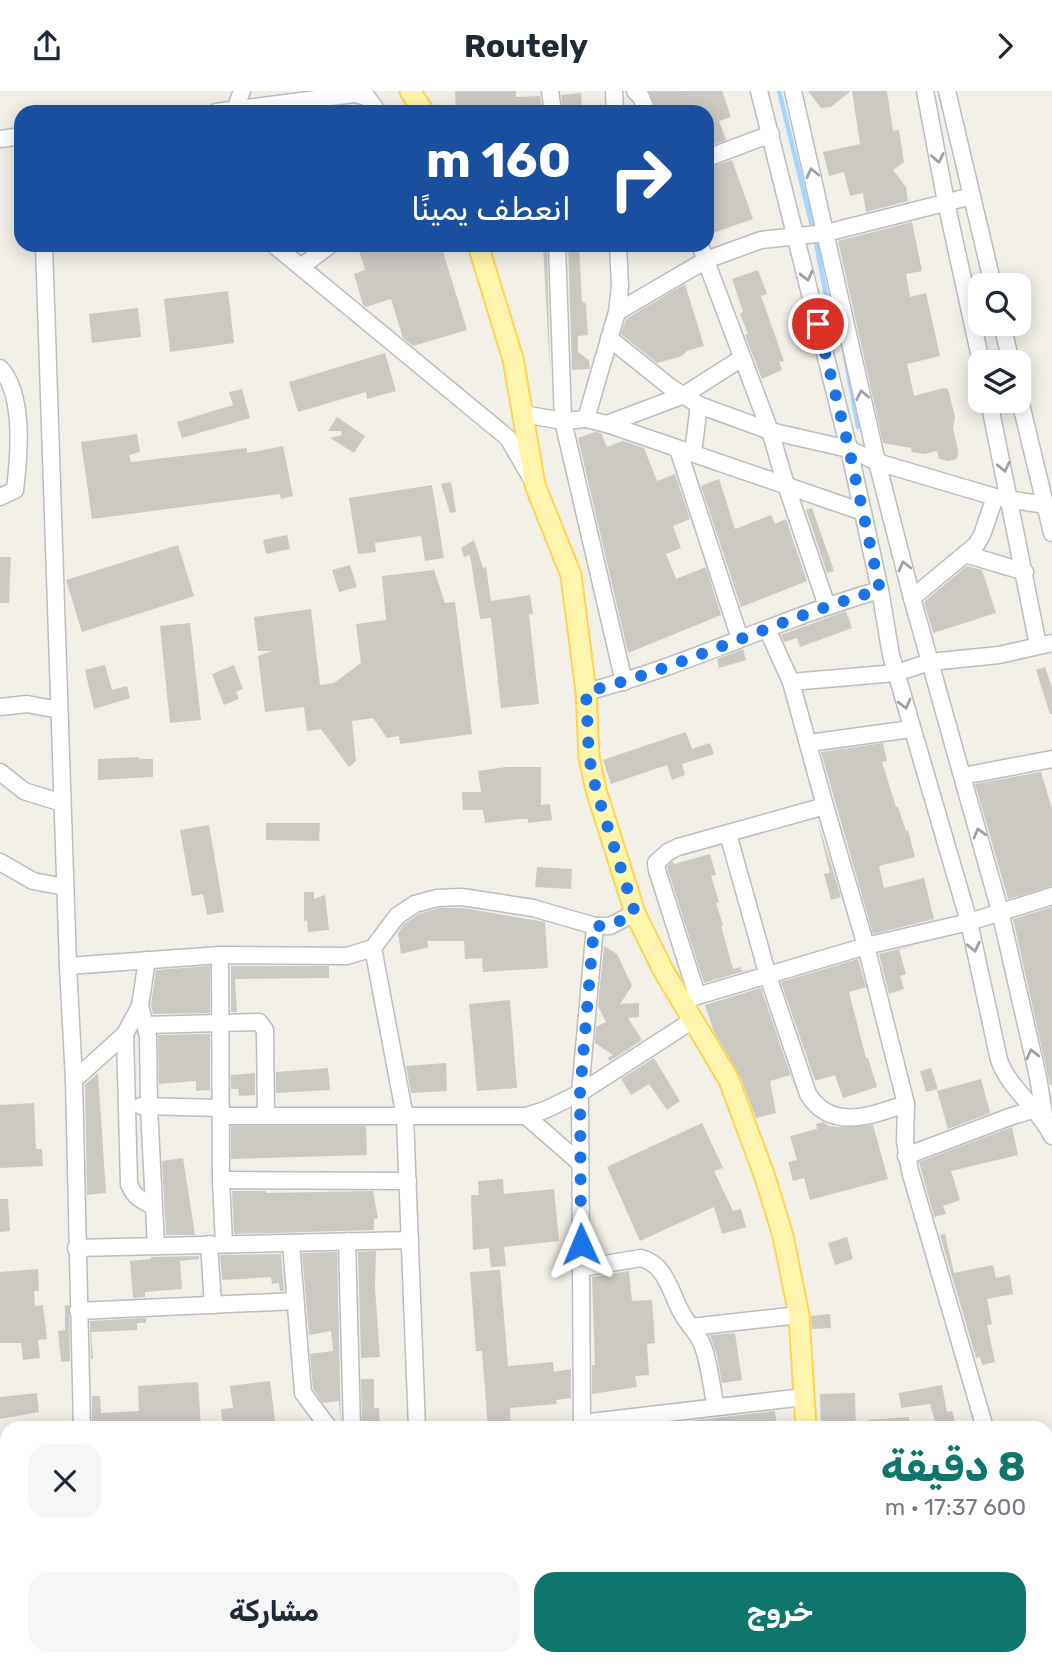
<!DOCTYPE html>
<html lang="ar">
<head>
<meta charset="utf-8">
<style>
  body { margin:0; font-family:Rubik,"Noto Naskh Arabic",sans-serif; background:#f6f6f7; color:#1f2937; direction:rtl; height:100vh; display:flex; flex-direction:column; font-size:26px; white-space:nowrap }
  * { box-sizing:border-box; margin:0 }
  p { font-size:23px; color:#747a83 }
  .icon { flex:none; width:38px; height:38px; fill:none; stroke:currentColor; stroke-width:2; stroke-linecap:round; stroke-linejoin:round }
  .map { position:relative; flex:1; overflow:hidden; direction:ltr }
  .details { position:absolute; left:0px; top:1330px; width:1054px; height:245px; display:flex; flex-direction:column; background:#fff; border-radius:21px 21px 0 0; box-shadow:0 4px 18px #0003; direction:rtl }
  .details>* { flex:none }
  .banner { position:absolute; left:14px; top:14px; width:700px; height:147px; border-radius:21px; box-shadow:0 4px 18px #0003; direction:rtl; background:#1a4fa0; color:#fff; overflow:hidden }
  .buttons { position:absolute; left:968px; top:182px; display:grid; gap:14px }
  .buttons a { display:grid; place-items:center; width:63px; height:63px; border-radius:14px; background:#fff; box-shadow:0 4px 18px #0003; font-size:35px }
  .pin { position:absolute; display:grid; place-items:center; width:60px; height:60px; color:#fff; margin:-30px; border:4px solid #fff; border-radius:50%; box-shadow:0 2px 7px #0007 }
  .me { position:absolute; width:77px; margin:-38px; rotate:359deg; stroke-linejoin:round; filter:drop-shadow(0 0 5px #0008) }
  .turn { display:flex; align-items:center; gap:24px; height:147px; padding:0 28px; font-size:32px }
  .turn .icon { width:91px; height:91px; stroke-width:2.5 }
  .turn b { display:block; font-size:49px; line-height:60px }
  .round { display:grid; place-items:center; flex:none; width:74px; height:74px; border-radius:21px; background:#f6f6f7 }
  .head { display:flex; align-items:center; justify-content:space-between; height:119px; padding:0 28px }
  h1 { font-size:42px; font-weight:700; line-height:52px; color:#0f766e }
  .primary-button { display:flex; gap:14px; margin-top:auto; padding:14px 28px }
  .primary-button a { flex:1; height:80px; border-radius:21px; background:#0f766e; color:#fff; font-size:28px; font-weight:700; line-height:80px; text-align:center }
  .primary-button a+a { background:#f6f6f7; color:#1f2937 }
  header { display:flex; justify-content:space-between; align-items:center; height:91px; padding:0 28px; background:#fff; font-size:32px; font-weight:700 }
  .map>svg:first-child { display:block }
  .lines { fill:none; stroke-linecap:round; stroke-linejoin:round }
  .stream { stroke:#a8d5ff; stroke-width:4.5 }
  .building { fill:#ccc9c3 }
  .minor-casing { stroke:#babdc2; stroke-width:19 }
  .major-casing { stroke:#fdd552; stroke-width:23 }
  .minor { stroke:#fff; stroke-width:16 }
  .major { stroke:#fff5ad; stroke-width:19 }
  .oneway { stroke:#9ea0a4 }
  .route { stroke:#1a73e8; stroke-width:12; stroke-dasharray:0 21.6 }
</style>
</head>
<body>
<header><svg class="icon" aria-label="forward" viewBox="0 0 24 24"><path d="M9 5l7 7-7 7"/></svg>Routely<svg class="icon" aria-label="share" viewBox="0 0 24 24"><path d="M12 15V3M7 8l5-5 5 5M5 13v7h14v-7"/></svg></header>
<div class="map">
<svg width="1052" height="1575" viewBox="0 0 1052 1575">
  <rect width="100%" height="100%" fill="#f1efe6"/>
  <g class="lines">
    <g class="stream">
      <polyline points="779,0 813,139"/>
      <polyline points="815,147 829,219 839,235"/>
      <polyline points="845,265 858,336"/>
    </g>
  </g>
  <g class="building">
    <polygon points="455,0 516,0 516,6 540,5 542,21 456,21"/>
    <polygon points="649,0 722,0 731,26 719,30 726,49 707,56 707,21 657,21"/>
    <polygon points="808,0 851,0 831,16 821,17"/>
    <polygon points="852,0 887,0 893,40 899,39 904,71 893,79 906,96 908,110 866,121 863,102 850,105 844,81 829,85 823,61 860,53"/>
    <polygon points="581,2 582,21 563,21 561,4"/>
    <polygon points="732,69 753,128 707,144 707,77"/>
    <polygon points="912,131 922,180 906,183 910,206 926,202 940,265 907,273 914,305 943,297 948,298 955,326 953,338 958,359 957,368 949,370 939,368 937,360 924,363 912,361 911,357 883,352 838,150"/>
    <polygon points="357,154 441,154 467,239 413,255 403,247 391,208 366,216 363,214 354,183 365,179"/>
    <polygon points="543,154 547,154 550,281"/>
    <polygon points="568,154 579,154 582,210 586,213 588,244 578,245 578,261 589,269 590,278 572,279"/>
    <polygon points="758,179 767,203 761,205 784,270 779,271 782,279 762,288 745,244 748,243 740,223 743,221 732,188"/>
    <polygon points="685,193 704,255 687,260 682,265 657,272 621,243 626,228"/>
    <polygon points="228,200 234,252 170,261 164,208"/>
    <polygon points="138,217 141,246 92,252 89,223"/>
    <polygon points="385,262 396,300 367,308 366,301 298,321 289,291"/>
    <polygon points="242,298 250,327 182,347 177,331 233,314 229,301"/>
    <polygon points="337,326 365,345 354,362 330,347 342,344 341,340 328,340"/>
    <polygon points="595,341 601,342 607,356 623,350 644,357 657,390 675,383 690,428 673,435 681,457 666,463 676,488 706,476 721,524 628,562 578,347"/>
    <polygon points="137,343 140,361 129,364 131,371 247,357 247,362 283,355 293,405 281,408 280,403 92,428 81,351"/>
    <polygon points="719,388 735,438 771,424 775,433 786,428 807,490 741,516 701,395"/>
    <polygon points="451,391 456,421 450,422 441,393"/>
    <polygon points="432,394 444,467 425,470 421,445 375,452 376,461 358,463 349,407"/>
    <polygon points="812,417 834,480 827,482 806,419"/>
    <polygon points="287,444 290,458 266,463 263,449"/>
    <polygon points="474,449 483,477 486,476 491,510 530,504 533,523 529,523 539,613 501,617 491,527 480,528 470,464 464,466 461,457"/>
    <polygon points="178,454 194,505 82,541 66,489"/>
    <polygon points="0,466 11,466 9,512 0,512"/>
    <polygon points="350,474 357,496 339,501 332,479"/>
    <polygon points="967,475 982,479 996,522 933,542 924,511"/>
    <polygon points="434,479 445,512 455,511 472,643 400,653 399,645 387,647 373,627 352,630 356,670 349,676 321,638 307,640 304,616 265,621 258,565 272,560 258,560 254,526 311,518 320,594 334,592 361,572 356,533 386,529 382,485"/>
    <polygon points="846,520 852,537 800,556 797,547 784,551 781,544"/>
    <polygon points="190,532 201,629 170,632 160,535"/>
    <polygon points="743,558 746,569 719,577 717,568"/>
    <polygon points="105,574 112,599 127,595 130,607 94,618 85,579"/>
    <polygon points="234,574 243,598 236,601 239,608 224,614 212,583"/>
    <polygon points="1045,576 1052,597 1052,623 1050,623 1036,579"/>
    <polygon points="686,641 692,658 710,652 714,663 682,673 685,684 672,689 667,674 611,693 603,669"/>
    <polygon points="883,652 887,670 882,671 896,716 898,716 906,740 908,739 915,766 879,775 884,797 924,787 934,828 873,843 821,661"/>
    <polygon points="139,666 139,668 153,668 153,686 98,689 98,668"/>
    <polygon points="506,676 541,676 541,714 550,713 552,729 528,732 528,728 520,728 485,732 483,719 463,719 462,701 481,701 478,680"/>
    <polygon points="1041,681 1052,718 1052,795 1008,808 975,693"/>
    <polygon points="817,728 841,806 831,809 824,783 830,782"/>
    <polygon points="266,732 320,732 319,750 266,749"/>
    <polygon points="209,734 224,821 207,824 203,803 192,805 180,739"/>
    <polygon points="710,763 716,784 711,785 719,811 716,812 723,834 721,835 733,878 740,876 742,880 755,877 704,892 667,776 673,770 674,773"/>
    <polygon points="537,776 572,778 571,798 535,796"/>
    <polygon points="304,801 314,801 314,808 325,804 329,839 308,841 307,829 304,830"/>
    <polygon points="1052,816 1052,994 1050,994 1013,828"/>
    <polygon points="439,817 463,817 545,831 548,877 483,881 482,867 465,868 464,850 427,850 429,856 401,863 398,842 404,833 419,823"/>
    <polygon points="917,854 899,859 906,883 900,885 904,898 889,903 879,863"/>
    <polygon points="604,855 617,863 632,895 620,913 639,912 639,926 628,927 642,949 610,970 607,967 613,964 595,952 596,936 606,931 598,915"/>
    <polygon points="858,868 866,896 849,901 866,967 868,967 877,996 843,1007 835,984 815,990 781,891"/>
    <polygon points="210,875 210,922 153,923 151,914 156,879"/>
    <polygon points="231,875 329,875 329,887 235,888 237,921 231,921"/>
    <polygon points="761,897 795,997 790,984 770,990 776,1022 756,1027 740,985 714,941 705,914"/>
    <polygon points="510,909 517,997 477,1000 469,913"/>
    <polygon points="210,943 210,999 196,1000 196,990 159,993 158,944"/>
    <polygon points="654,967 680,1010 667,1019 649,993 631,1004 621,988"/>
    <polygon points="446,972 447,1000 411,1002 406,975"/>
    <polygon points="328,977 330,999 276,1002 276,981"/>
    <polygon points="931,977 938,998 926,1001 920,980"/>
    <polygon points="98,982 106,1102 87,1104 85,994"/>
    <polygon points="255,982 255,1004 239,1005 238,998 231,998 231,984"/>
    <polygon points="981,988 990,1022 948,1038 937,1000"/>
    <polygon points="34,1012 36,1058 42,1058 43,1075 0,1077 0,1014"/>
    <polygon points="823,1031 829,1035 840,1036 873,1034 888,1088 810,1109 804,1087 793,1090 788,1071 797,1069 790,1045 817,1038 816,1033"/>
    <polygon points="702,1032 723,1077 714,1080 733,1120 741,1118 746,1136 722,1143 714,1116 640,1150 607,1076"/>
    <polygon points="231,1035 366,1035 367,1064 231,1068"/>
    <polygon points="1012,1036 1018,1064 951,1080 960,1109 943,1115 946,1123 934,1126 919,1071"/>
    <polygon points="183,1067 195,1144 166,1144 162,1070"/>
    <polygon points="503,1088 504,1103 554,1098 559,1150 504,1156 506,1175 491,1176 489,1157 473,1159 471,1104 479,1104 478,1090"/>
    <polygon points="232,1100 266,1100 266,1102 373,1100 378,1128 374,1128 374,1139 234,1143"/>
    <polygon points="0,1108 8,1108 10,1140 0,1141"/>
    <polygon points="945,1143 954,1182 993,1174 996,1187 1010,1184 1013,1203 987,1208 992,1233 987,1234 995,1271 982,1274 980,1266 976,1267 940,1144"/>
    <polygon points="847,1146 853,1168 835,1174 828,1152"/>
    <polygon points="376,1160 375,1197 380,1266 361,1267 358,1161"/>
    <polygon points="337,1161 341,1337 339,1310 323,1312 313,1298 310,1263 333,1260 331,1240 309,1244 302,1162"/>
    <polygon points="281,1163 284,1200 280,1200 279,1192 272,1193 271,1186 222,1189 220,1164"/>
    <polygon points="199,1165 199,1168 180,1170 182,1198 145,1201 145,1206 133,1207 130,1170 151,1168 151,1166"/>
    <polygon points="38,1178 39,1200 34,1200 35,1215 43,1214 47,1248 38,1249 40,1267 23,1269 21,1252 0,1252 0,1181"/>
    <polygon points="500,1179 508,1275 553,1271 554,1281 571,1278 571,1307 556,1309 557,1313 510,1317 511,1337 488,1337 482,1260 476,1260 470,1181"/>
    <polygon points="629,1180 632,1210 652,1209 655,1252 647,1253 649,1284 635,1285 637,1296 592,1303 592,1274 595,1274 592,1186"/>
    <polygon points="65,1214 69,1214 70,1270 61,1271 58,1240 65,1239"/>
    <polygon points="830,1223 831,1237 812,1238 811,1225"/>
    <polygon points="146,1227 146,1232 137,1232 137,1239 91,1241 93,1268 91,1268 90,1230"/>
    <polygon points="735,1242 742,1289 722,1292 717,1265 710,1244"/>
    <polygon points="361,1288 374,1288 374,1317 379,1317 380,1337 362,1337"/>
    <polygon points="270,1290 276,1337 223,1337 221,1318 233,1317 230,1295"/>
    <polygon points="198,1291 201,1337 92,1337 92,1305 100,1305 101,1322 139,1320 138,1295"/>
    <polygon points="942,1294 947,1321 952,1320 957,1337 937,1337 930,1313 901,1317 899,1302"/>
    <polygon points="37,1302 39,1321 0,1328 0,1306"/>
    <polygon points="855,1302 856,1337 821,1337 820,1303"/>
    <polygon points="775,1320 777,1337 630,1337"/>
    <polygon points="909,1326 910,1337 868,1337 868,1329"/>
  </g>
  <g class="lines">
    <defs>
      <g id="minor">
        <polyline points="550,0 553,21"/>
        <polyline points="614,0 615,21"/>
        <polyline points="635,0 641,6 647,21"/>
        <path d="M759,0L849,358L880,499L891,564L969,831L999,969C1009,998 1039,1017 1052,1045"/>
        <polyline points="793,0 877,371 912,507 1000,820 1038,986 1045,1030"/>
        <polyline points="925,0 946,111 981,271"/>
        <polyline points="947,0 993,194"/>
        <polyline points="216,21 354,3 367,6 378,21"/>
        <polyline points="234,21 242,0"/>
        <polyline points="0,48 21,45"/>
        <polyline points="707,67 771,43"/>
        <polyline points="44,154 68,875 74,989 82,1337"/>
        <polyline points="274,154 508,347 530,385"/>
        <polyline points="557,154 563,330 624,591"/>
        <polyline points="700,154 770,340 849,358 877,371 995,406 1045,414"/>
        <polyline points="302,175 330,154"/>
        <polyline points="617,221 706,169 761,149 826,142 972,105"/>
        <polyline points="1002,233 1011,271"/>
        <polyline points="609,247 670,296 699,314 770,340 786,394 827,515"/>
        <path d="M0,277C25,303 19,366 15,399L0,406"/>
        <polyline points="1018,301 1052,442"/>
        <polyline points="989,310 1038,554"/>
        <polyline points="523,323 563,330 586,328 607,333 863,421"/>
        <polyline points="586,328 617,221 620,196 618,154"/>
        <polyline points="607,333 684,304 742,267"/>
        <polyline points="678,358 740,548"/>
        <polyline points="693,362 699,314"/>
        <polyline points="965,463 1025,481"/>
        <polyline points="912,507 976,454 982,444 995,406"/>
        <polyline points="767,538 791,591 825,715"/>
        <polyline points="791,591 896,582 930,571 999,564 1052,552"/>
        <path d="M586,601C687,575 780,527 880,499"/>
        <polyline points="0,616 27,613 59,619"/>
        <polyline points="809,652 911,638"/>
        <polyline points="0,681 24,700 62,712"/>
        <polyline points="963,685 1052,668"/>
        <path d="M728,743L768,885L808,1003C831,1041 872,1024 906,1013"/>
        <polyline points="0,771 33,790 65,796"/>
        <polyline points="373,857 405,1026 417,1337"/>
        <polyline points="220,864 221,1089 224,1153"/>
        <polyline points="68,875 220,864 347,865 373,857 397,825 415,813 437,807 462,806 533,817 595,835 610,835 635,822"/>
        <polyline points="697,904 657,779 656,772 668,761 678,756 825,715 866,855 906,1013 905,1050 910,1080 985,1337"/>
        <polyline points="687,908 866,855 969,831 1052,805"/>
        <polyline points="140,915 148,945 149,1016 156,1155"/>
        <polyline points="146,934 259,931 265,939 266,1025"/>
        <path d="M125,943L129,1093C134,1106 141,1109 153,1115"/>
        <polyline points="74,989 125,943 140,915 147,869"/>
        <polyline points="141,1015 221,1017"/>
        <polyline points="221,1025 526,1025 545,1019 580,1002 693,929"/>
        <polyline points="526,1025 580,1072"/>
        <polyline points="906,1065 1012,1025 1043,1016"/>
        <polyline points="221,1089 408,1090"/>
        <polyline points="347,1150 352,1337"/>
        <polyline points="291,1152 303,1302 329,1337"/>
        <polyline points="209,1153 213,1214"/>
        <polyline points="76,1157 410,1149"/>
        <path d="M581,1177L641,1167C668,1174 671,1206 684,1226C690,1235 698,1243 702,1253C710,1272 711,1296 716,1316"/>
        <polyline points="78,1220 295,1210"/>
        <polyline points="691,1236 799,1224"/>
        <polyline points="582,1332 804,1306"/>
        <polyline points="582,1337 580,1002 595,835"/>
        <polyline points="1046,1383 1052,1383"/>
        <polyline points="89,1568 89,1575"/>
        <polyline points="170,1568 170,1575"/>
        <polyline points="392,1568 392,1575"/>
        <polyline points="926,1568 926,1575"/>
        <polyline points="1008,1568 1008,1575"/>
        <polyline points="623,1575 623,1568"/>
      </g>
      <g id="major">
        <polyline points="410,0 424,21"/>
        <polyline points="478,154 513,268 535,394 571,484 586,601 589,666 596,699 635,822 663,879 729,989 765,1086 783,1145 799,1224 806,1337"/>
        <polyline points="811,1568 811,1575"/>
      </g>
    </defs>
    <use href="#minor" class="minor-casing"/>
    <use href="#major" class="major-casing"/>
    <use href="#minor" class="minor"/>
    <use href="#major" class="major"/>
  </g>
  <defs><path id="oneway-chevron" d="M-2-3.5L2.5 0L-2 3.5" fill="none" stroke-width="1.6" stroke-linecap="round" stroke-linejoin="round" transform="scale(1.75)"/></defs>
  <g class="oneway">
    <use href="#oneway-chevron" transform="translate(938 67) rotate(79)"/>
    <use href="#oneway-chevron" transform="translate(812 82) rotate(-103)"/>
    <use href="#oneway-chevron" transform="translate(807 185) rotate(76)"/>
    <use href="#oneway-chevron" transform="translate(862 304) rotate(-102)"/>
    <use href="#oneway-chevron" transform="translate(1004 376) rotate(78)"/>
    <use href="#oneway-chevron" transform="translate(904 475) rotate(-104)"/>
    <use href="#oneway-chevron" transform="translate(905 613) rotate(76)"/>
    <use href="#oneway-chevron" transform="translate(979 742) rotate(-105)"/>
    <use href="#oneway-chevron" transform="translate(974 856) rotate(78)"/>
    <use href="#oneway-chevron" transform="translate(1032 963) rotate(-103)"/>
  </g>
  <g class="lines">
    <path class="route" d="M581,1153L580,1002L594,835H610L635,822L596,699L589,666L586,601C687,575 780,527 880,499L849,358L818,233"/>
  </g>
</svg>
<div class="buttons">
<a><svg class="icon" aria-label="search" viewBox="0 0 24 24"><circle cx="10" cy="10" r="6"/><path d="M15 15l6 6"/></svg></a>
<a><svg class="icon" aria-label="layers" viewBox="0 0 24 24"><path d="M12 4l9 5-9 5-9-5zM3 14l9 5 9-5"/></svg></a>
</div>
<div class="pin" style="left:818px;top:233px;background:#d93025"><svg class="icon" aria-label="arrive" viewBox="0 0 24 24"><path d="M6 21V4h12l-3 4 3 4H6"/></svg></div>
<svg class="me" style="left:581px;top:1153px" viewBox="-20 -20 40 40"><path d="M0-17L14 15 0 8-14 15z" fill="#1a73e8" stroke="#fff" stroke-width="4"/></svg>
<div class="banner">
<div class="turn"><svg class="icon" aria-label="right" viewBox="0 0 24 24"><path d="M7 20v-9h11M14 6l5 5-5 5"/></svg><div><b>160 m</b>انعطف يمينًا</div></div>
</div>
<section class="details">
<div class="head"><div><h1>8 دقيقة</h1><p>600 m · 17:37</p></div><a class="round"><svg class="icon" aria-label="close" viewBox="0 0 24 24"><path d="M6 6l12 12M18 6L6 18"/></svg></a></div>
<div class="primary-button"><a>خروج</a><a>مشاركة</a></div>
</section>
</div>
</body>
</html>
